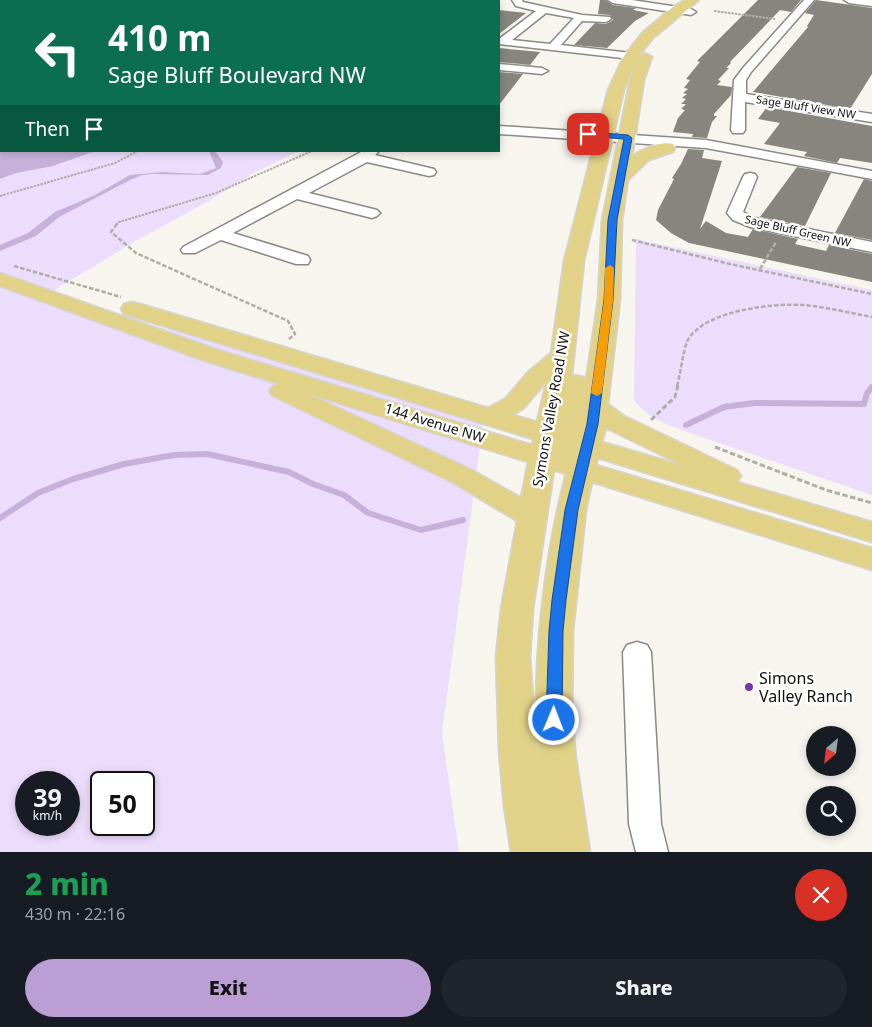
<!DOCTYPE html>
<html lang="en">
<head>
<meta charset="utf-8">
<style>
  body { margin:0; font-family:"Noto Sans",sans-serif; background:#20242c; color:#f1f3f6; height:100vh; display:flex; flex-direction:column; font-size:19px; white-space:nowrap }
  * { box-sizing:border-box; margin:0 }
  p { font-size:16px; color:#9ea1a6 }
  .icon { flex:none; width:28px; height:28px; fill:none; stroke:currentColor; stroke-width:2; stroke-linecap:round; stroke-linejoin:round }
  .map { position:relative; height:852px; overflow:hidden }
  .panel { display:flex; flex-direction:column; background:#171b24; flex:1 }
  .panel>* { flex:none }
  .guide { position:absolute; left:0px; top:0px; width:500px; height:152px; box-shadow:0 2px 8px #0003; background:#0b6e4f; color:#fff; overflow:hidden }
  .needle { width:32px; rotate:208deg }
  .buttons { position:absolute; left:806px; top:726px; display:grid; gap:10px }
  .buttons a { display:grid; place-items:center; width:50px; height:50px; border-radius:50%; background:#171b24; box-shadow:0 2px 8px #0003; font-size:25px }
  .speed { position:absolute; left:15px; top:771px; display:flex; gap:10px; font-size:25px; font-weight:700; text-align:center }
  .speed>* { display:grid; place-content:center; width:65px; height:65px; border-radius:50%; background:#171b24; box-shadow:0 2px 8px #0003; line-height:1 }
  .speed small { font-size:12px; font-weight:400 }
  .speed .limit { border:2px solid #111; border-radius:8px; background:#fff; color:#111 }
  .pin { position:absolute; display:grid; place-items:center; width:42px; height:42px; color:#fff; margin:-21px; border-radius:10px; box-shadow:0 2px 8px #0006 }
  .me { position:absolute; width:55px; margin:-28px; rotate:1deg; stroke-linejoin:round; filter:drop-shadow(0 0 4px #0008) }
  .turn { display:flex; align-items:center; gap:18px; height:105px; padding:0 25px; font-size:22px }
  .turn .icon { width:65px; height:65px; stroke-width:2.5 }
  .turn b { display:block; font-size:35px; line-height:42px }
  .then { display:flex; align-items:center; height:48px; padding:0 25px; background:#0003; gap:10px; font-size:19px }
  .round { display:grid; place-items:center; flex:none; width:52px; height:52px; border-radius:26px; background:#20242c }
  .overview { display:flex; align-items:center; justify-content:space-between; height:85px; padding:0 25px }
  h1 { font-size:30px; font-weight:800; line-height:38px; color:#1e9e55 }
  .primary-button { display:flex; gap:10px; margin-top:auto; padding:10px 25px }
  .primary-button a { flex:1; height:58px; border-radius:30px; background:#bb9ed3; color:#111; font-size:20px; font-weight:800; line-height:58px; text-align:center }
  .primary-button a+a { background:#20242c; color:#f1f3f6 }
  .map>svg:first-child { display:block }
  .green { fill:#edddfc; fill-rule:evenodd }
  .water { fill:#c7b1db }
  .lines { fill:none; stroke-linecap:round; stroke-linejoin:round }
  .stream { stroke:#c7b1db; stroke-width:6 }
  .building { fill:#87857e }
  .minor-casing { stroke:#8b8982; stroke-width:3 }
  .major-casing { stroke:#d4d4d3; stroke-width:3 }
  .path-far2 { stroke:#b0aea8; stroke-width:2; stroke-dasharray:2.5 1; stroke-linecap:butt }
  .path-far1 { stroke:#b0aea8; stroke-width:2.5; stroke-dasharray:4.5 2; stroke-linecap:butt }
  .path { stroke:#b0aea8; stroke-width:3; stroke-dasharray:5.5 2.5; stroke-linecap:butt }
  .minor { fill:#fff; fill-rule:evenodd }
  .major { fill:#e2d288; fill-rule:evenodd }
  .route { fill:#1a73e8; stroke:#114b97 }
  .slow { fill:#f59e0b }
  .poi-dot { fill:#7a35a9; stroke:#fff; stroke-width:2 }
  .labels { text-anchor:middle; stroke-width:5; stroke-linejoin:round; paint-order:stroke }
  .far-street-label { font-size:11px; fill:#0e0e0b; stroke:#fff }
  .street-label { font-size:14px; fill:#0e0e0b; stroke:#fff }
  .near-poi-label { font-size:16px; fill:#0e0e0b; stroke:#fff; text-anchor:start }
</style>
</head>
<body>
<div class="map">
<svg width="872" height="852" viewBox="0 0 872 852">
  <rect width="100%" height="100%" fill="#f7f5ed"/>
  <g class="green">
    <path d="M0,0H96L1,1V151H299L252,174L207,202L141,238L44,296L484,415L442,733L459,852H0ZM26,782H69V825H26ZM101,782H144V825H101Z"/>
    <polygon points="158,0 499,0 153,1"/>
    <path d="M636,239L872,290V495L687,432C667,424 647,418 634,400Z"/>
  </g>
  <g class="water">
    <polygon points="0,126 1,151 95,151 53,166 16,173 0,179"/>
    <polygon points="209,151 215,151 223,162 221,168 208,175 153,174 142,175 128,181 59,217 36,236 0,251 0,245 28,233 55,212 95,195 130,175 163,172 200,174 216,168"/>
  </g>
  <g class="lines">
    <g class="stream">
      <polyline points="686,425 724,407 754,403 864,404 867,393 872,387"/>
      <polyline points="0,518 38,493 73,479 124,464 174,455 207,454 289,472 313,484 344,495 368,513 421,530 463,520"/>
    </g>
  </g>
  <g class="building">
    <polygon points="600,0 606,0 613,5 636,8 633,10 649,13 635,21 607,48 574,45 595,23 606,24 613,20 610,15 598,14"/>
    <polygon points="758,0 801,0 791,12 780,10 730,62 731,63 726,68 729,68 718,80 721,81 717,85 732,87 731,95 714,114 714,116 717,116 712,122 707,138 692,137 693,134 673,132 678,118 685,110 681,109 686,104 681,104 686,99 682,98 687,94 683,93 688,89 684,88 690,80 686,79 700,62 697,61"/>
    <polygon points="816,0 872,8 872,74 850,109 753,92 808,27 807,26 814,15 805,13"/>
    <polygon points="499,10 526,13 499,34"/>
    <polygon points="499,48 540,52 530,65 499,62"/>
    <polygon points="499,72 523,74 499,105"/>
    <polygon points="767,107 872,126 872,163 840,158 837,163 804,156 807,152 764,144 780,123 758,119"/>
    <polygon points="688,149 704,150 702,158 722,161 700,229 706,221 726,233 748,237 753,229 798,239 795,244 826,251 829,245 872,254 872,282 689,243 671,233 656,220 658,210 674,179 672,178 681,164"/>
    <polygon points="797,167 831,173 805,226 760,217"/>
    <polygon points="864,179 872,181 872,240 835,233"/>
  </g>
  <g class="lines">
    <defs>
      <g id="minor">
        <path d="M512,0H522L523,2L582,15L610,17L611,19L606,22L582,21L561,45L631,53L637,56L631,59L499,44V39L536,11L516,6ZM546,13L574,18L550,44L512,40Z"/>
        <polygon points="608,0 632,0 691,9 696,12 691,15 613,3"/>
        <polygon points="804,0 814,0 751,72 746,80 746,94 872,114 872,122 745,102 745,130 743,133 733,133 731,130 734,80 743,68"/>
        <polygon points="844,0 872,0 872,6 849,3"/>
        <polygon points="499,64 542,68 548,71 542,74 499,70"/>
        <polygon points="499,126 706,140 872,171 872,179 706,148 499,134"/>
        <polygon points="363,151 379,151 375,155 434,169 436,172 434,175 429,176 367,162 309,193 377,210 380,213 377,216 372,218 297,199 233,233 308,256 310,260 308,264 296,264 221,240 195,253 183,253 181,250 183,247"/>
        <polygon points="750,173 755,174 757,177 743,212 755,218 872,242 872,252 750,227 733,220 727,213 743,177 745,174"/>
        <polygon points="637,642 647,645 651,652 661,824 668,852 636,852 629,824 623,652 627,645"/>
      </g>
      <path id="major" d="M685,0H699L653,38L638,57L624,90L584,261L572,375L584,377L586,380L598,300L602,220L630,80L638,57L645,53L652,57L644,80L632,157C641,149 661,141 673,144L675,148L673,152L649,160L628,180L622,220L620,300L608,404L624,416L737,470L741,476L737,482L872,522V542L598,458L596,465L872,548V570L592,482L586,510L573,631L572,720L576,758L590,852H511L504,806L499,752L496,657L501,609L517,521L452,482L273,396L269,391L273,386L279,384L202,360L0,286V273L218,350L532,445L533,439L124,314L121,309L124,304L132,302L140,304L488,408L506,398L528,372L551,353L564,261L608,90L624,56L643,32L673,7ZM546,382L537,422L513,415L524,408ZM306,393L528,462L521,498L472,470ZM606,428L684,466L602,442ZM554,470L566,474C546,549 535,642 536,720C536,757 543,794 547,830L537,752L530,657L533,609Z"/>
    </defs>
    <use href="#minor" class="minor-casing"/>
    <use href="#major" class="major-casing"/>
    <g class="path-far2">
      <polyline points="184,0 188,1"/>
      <polyline points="356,0 358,1"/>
      <polyline points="714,11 775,19"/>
      <polyline points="0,196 115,163 138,151"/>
      <polyline points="116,225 119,222 216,193 312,151"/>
    </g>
    <g class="path-far1">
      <polyline points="117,224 111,232 136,253 288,321 295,334 289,339"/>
      <polyline points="632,240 730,264 872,294"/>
      <polyline points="14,266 121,297"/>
      <polyline points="760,269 776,242"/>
      <path d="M677,386C680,377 684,344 689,338C708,310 773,303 804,305C826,307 850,313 872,317"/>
    </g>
    <g class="path">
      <polyline points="651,420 675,397 678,385"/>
      <polyline points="715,447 826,490 872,503"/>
    </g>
    <use href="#minor" class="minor"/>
    <use href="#major" class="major"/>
  </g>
  <polygon class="route" points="588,132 628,135 632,138 617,220 613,300 598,424 578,510 566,600 563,631 562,720 559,724 554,726 548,724 546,720 549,631 552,600 565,510 587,424 604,300 608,220 624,139 585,136 584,134"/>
  <polygon class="slow" points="610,265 614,268 613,300 602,393 597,396 591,393 604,300 605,268"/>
  <circle class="poi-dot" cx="749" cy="687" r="5"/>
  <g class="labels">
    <g class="far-street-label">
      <text transform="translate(806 107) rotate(9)" y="4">Sage Bluff View NW</text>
      <text transform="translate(798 231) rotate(13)" y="4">Sage Bluff Green NW</text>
    </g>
    <g class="street-label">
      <text transform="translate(551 409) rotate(-80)" y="5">Symons Valley Road NW</text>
      <text transform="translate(435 423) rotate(17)" y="5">144 Avenue NW</text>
    </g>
    <g class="near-poi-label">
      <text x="759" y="684">Simons<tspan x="759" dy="18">Valley Ranch</tspan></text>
    </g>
  </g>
</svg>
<div class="buttons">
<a><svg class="needle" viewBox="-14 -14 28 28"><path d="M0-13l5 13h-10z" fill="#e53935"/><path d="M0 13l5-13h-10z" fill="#9ea1a6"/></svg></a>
<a><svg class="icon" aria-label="search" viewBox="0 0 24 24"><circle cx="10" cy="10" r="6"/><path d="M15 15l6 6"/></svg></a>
</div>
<div class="speed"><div>39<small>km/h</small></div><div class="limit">50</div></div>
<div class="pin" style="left:588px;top:134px;background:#d93025"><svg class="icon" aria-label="arrive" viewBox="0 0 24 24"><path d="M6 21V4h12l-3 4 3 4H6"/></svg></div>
<svg class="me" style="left:554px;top:720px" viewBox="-20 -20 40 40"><circle r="17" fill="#1a73e8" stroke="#fff" stroke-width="3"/><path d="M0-11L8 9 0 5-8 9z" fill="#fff"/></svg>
<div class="guide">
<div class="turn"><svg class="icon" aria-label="left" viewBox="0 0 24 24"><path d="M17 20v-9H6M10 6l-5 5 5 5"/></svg><div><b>410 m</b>Sage Bluff Boulevard NW</div></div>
<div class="then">Then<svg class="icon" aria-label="arrive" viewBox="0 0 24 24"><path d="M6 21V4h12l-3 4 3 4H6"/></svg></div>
</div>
</div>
<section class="panel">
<div class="overview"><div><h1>2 min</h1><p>430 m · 22:16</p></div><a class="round" style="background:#d93025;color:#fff"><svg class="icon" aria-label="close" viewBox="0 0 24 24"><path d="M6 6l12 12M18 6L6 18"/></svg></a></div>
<div class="primary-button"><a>Exit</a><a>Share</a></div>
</section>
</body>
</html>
